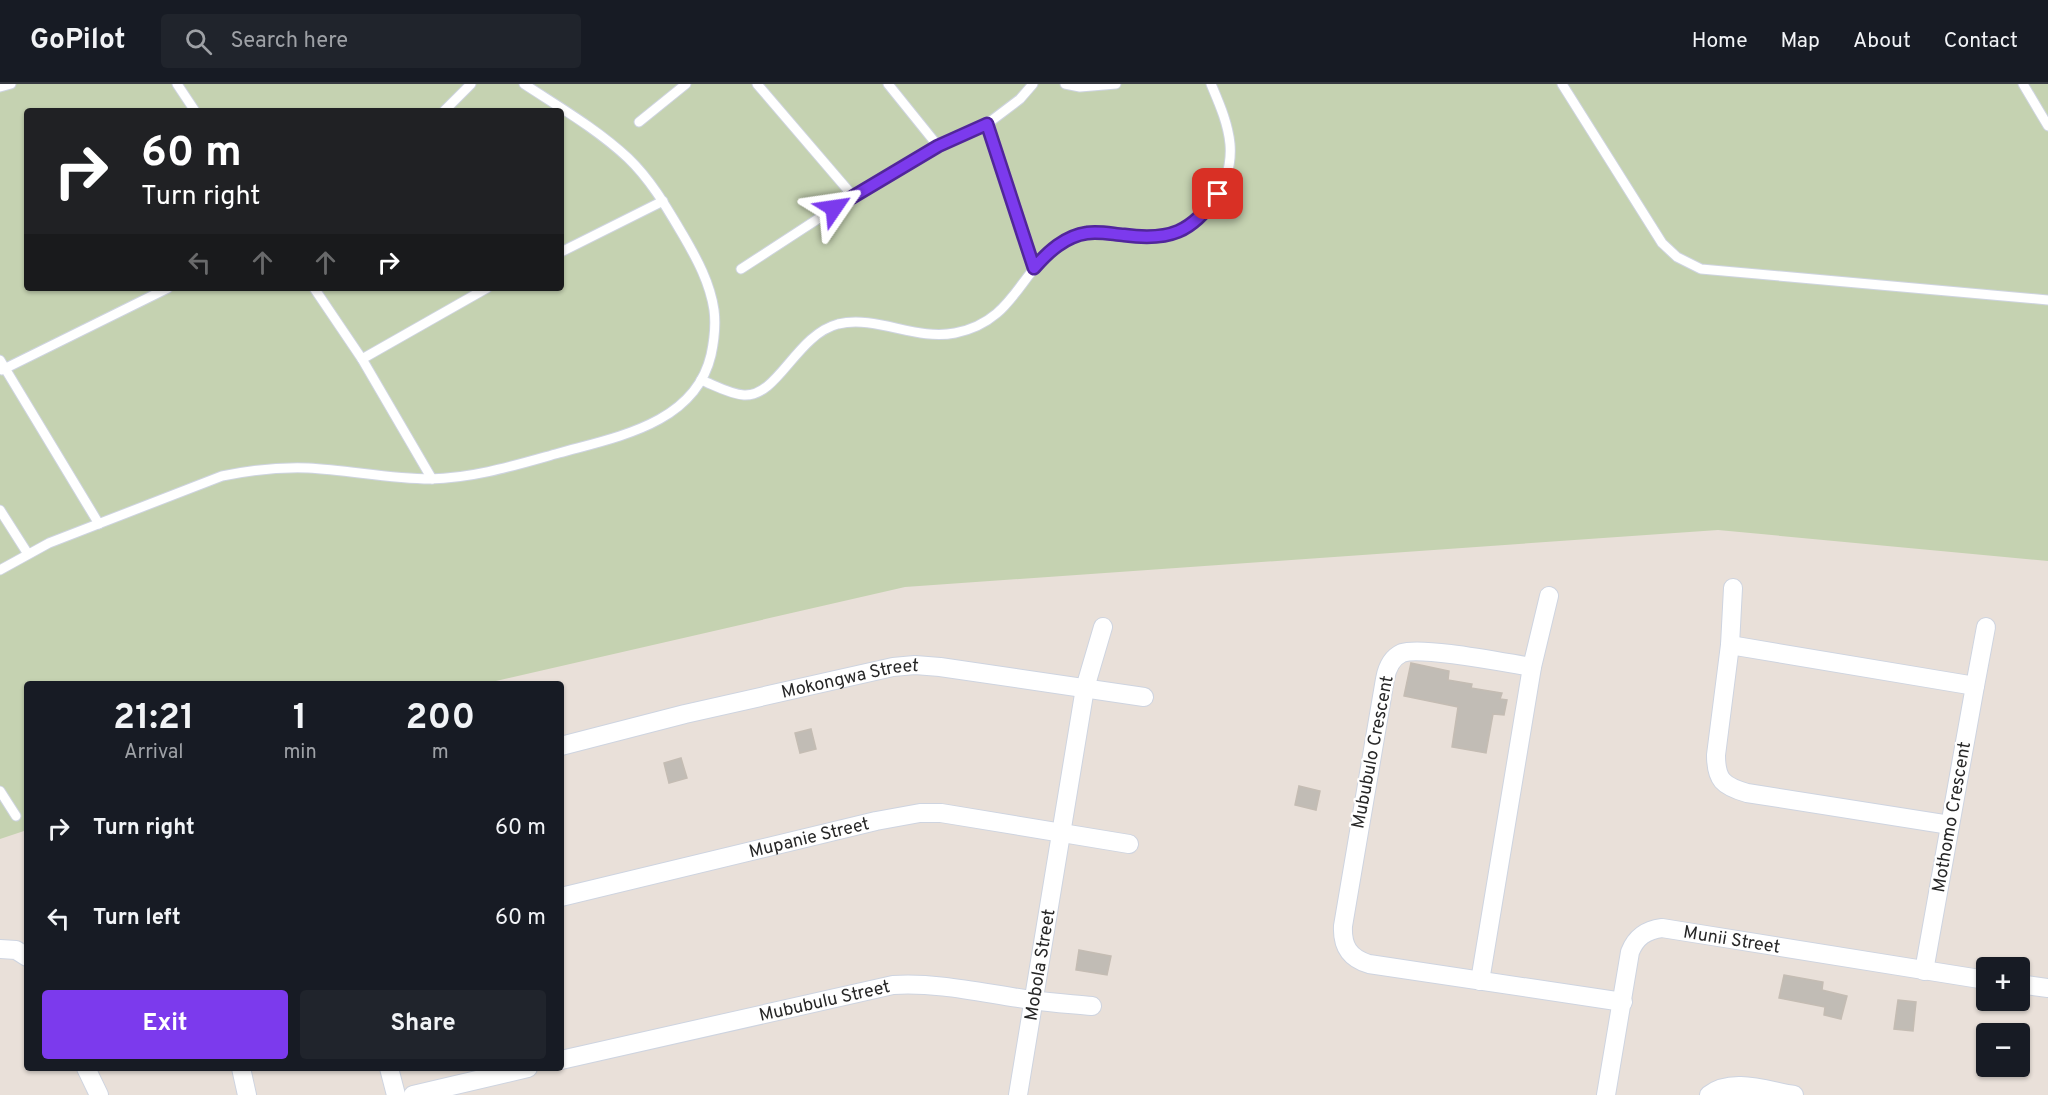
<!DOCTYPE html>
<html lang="en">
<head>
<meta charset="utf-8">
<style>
  body { margin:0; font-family:Overpass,sans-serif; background:#20242c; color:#f1f3f6; height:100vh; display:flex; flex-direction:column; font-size:22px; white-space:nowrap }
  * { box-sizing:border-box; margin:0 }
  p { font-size:20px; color:#9ea1a6 }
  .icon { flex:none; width:33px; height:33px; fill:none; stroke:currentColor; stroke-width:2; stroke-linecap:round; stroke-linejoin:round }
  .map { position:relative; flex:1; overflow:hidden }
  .details { position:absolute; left:24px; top:597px; width:540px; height:390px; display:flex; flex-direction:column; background:#171b24; border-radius:6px; box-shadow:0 2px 4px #0004 }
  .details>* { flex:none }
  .hud { position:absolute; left:24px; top:24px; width:540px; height:183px; border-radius:6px; box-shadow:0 2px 4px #0004; background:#202124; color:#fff; overflow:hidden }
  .buttons { position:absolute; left:1976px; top:873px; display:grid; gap:12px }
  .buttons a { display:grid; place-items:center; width:54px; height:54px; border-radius:6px; background:#171b24; box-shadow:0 2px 4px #0004; font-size:30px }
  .pin { position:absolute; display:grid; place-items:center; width:51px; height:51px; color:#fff; margin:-26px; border-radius:12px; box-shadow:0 3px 9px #0006 }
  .me { position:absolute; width:66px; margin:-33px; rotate:58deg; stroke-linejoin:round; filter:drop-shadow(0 0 4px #0008) }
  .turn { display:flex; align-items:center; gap:21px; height:126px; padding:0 18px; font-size:27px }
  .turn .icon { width:78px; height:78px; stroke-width:2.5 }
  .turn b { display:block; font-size:42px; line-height:51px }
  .lanes { display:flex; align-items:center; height:57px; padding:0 18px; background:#0003; justify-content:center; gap:30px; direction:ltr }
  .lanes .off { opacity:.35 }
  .eta { display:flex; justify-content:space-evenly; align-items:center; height:102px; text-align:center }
  .eta b { font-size:36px; font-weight:700; line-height:42px }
  .primary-button { display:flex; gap:12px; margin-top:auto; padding:12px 18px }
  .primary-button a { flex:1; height:69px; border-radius:6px; background:#7c3aed; color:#fff; font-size:24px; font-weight:700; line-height:69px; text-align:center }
  .primary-button a+a { background:#20242c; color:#f1f3f6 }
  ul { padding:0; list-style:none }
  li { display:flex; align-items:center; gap:18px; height:90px; padding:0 18px }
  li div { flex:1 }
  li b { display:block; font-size:22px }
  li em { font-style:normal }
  header { display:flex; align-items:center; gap:36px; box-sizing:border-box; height:84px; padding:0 30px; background:#171b24; border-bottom:2px solid #363941 }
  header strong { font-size:28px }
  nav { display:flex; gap:33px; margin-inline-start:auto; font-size:21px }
  .search { width:420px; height:54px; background:#20242c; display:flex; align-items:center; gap:15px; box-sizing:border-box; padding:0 21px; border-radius:6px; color:#9ea1a6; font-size:22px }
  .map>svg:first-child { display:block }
  .cemetery { fill:#c5d2b1; fill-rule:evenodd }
  .building { fill:#c1bcb5; stroke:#c4bcb3; stroke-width:1.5 }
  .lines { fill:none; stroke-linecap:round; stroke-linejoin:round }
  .lane-casing { stroke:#ced4e0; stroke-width:11 }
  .street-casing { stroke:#ced4e0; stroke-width:20 }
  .lane { stroke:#fff; stroke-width:9 }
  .street { stroke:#fff; stroke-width:18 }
  .route-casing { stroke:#51269a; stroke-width:15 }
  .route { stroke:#7c3aed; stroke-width:10 }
  .labels { text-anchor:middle; stroke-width:4.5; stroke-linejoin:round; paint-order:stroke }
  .street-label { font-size:18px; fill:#272727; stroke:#fff }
</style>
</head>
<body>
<header>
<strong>GoPilot</strong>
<div class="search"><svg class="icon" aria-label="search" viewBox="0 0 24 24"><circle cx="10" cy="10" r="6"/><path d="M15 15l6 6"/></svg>Search here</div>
<nav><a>Home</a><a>Map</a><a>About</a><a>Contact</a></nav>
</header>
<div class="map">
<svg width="2048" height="1011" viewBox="0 0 2048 1011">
  <rect width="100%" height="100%" fill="#e9e0d9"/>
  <path class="cemetery" d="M0,0H2048V477L1718,446L905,503L483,600H27V746L0,755ZM27,27H561V204H27Z"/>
  <g class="building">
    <polygon points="1411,579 1449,587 1448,596 1472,600 1471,604 1502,609 1500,615 1507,616 1504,631 1493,630 1486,669 1452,663 1458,623 1404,612"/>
    <polygon points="811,645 816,665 800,669 795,649"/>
    <polygon points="681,674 687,694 669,699 664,679"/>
    <polygon points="1299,702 1320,707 1316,726 1295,721"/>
    <polygon points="1079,866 1111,872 1107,891 1076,886"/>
    <polygon points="1784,891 1823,898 1822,906 1847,912 1841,935 1824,931 1825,923 1779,914"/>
    <polygon points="1898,916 1916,918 1913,947 1894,945"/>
  </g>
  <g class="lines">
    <defs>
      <g id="lane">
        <polyline points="177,0 195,27"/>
        <polyline points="757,0 853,112"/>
        <polyline points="888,0 938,62"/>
        <polyline points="1065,0 1080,3 1116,0"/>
        <polyline points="1562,0 1662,159 1677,173 1701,185 2048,216"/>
        <polyline points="2023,0 2048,42"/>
        <polyline points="0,3 11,0"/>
        <polyline points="444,27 471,0"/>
        <polyline points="639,38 686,0"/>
        <polyline points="987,40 1034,184"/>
        <polyline points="561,168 663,117"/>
        <polyline points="741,185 853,112 938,62 987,40 1020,15 1033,0"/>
        <polyline points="314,204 362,275 432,395"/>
        <polyline points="362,275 487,204"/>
        <polyline points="0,276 99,440"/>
        <polyline points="2,286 168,204"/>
        <path d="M701,296C714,301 729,310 744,311C778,313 796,251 838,240C877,231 916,257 955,249C1016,237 1019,185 1063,158C1094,139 1119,157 1151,154C1197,151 1234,106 1230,60C1228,39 1219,19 1211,0"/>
        <polyline points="0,426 28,470"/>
        <path d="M0,486L49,459L222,392C251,386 279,383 308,384C349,386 389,395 430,395C475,394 516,381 559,369C616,353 695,340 711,271C714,257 716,241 714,226C710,199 697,175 683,151C667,124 651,96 628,74C597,45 559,23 524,0"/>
        <polyline points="0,707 16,732"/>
      </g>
      <g id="street">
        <path d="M1733,504L1730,561L1716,671C1716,696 1723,702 1747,709L1950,741"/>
        <polyline points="1730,561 1975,602 1924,887"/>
        <path d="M1532,583C1506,579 1422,562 1402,569C1391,574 1387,584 1385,595L1343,842C1342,862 1349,874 1369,880L1623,918"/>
        <polyline points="1975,602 1986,543"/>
        <path id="s1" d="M561,662L685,630L893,583L915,581L940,583L1144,613"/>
        <path id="s2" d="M561,813L876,737L920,729H941L1129,760"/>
        <polyline points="0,865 16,866 27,873"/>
        <polyline points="1480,897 1532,583 1549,512"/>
        <polyline points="2019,900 2048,904"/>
        <path id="s3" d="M561,976L893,901C940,898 986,910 1032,916C1052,919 1072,920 1092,922"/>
        <polyline points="86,984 99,1011"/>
        <polyline points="241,984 247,1011"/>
        <polyline points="389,984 396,1011"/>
        <polyline points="413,1011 528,984"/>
        <path id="s4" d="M1018,1011L1085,604L1103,543"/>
        <path id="s5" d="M1606,1011L1630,868C1636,853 1646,846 1662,844L1986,896"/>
        <path d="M1709,1011C1732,993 1768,1007 1794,1011"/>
      </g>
    </defs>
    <use href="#lane" class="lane-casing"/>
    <use href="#street" class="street-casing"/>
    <use href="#lane" class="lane"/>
    <use href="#street" class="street"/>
  </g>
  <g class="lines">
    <defs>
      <path id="route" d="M834,124L938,62L987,40L1034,184C1048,168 1065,152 1087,149C1098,147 1112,150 1124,151C1169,157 1192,149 1218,110"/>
    </defs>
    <use href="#route" class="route-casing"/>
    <use href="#route" class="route"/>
  </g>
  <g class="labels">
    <g class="street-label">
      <text dy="6" stroke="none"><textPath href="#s1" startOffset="297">Mokongwa Street</textPath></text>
      <text transform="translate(1372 668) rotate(-79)" y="6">Mububulo Crescent</text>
      <text transform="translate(1951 733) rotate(-80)" y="6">Mothomo Crescent</text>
      <text dy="6" stroke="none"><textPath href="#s2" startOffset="255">Mupanie Street</textPath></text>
      <text dy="6" stroke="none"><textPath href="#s5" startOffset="258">Munii Street</textPath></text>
      <text dy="6" stroke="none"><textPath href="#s4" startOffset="132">Mobola Street</textPath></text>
      <text dy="6" stroke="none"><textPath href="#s3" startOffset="270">Mububulu Street</textPath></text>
    </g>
  </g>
</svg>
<div class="buttons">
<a>+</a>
<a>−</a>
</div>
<div class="pin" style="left:1218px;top:110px;background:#d93025"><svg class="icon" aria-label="arrive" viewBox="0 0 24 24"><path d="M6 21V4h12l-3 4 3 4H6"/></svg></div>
<svg class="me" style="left:834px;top:124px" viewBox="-20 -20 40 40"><path d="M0-17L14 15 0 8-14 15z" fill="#7c3aed" stroke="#fff" stroke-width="4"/></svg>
<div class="hud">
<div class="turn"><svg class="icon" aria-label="right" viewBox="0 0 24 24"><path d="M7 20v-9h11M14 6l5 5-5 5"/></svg><div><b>60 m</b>Turn right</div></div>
<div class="lanes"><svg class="icon off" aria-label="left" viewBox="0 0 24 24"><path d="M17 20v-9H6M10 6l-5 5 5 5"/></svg><svg class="icon off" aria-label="ahead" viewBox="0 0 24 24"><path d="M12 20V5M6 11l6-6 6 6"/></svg><svg class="icon off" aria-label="ahead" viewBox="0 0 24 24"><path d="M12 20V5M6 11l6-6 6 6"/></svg><svg class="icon" aria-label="right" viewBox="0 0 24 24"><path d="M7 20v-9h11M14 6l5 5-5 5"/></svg></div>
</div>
<section class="details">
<div class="eta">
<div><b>21:21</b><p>Arrival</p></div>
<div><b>1</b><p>min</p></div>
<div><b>200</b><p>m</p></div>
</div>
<ul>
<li><svg class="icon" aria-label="right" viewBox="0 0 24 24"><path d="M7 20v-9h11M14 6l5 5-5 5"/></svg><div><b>Turn right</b></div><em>60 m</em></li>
<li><svg class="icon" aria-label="left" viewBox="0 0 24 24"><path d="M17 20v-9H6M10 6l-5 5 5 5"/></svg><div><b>Turn left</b></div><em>60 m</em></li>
</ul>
<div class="primary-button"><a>Exit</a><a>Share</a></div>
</section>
</div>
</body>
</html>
